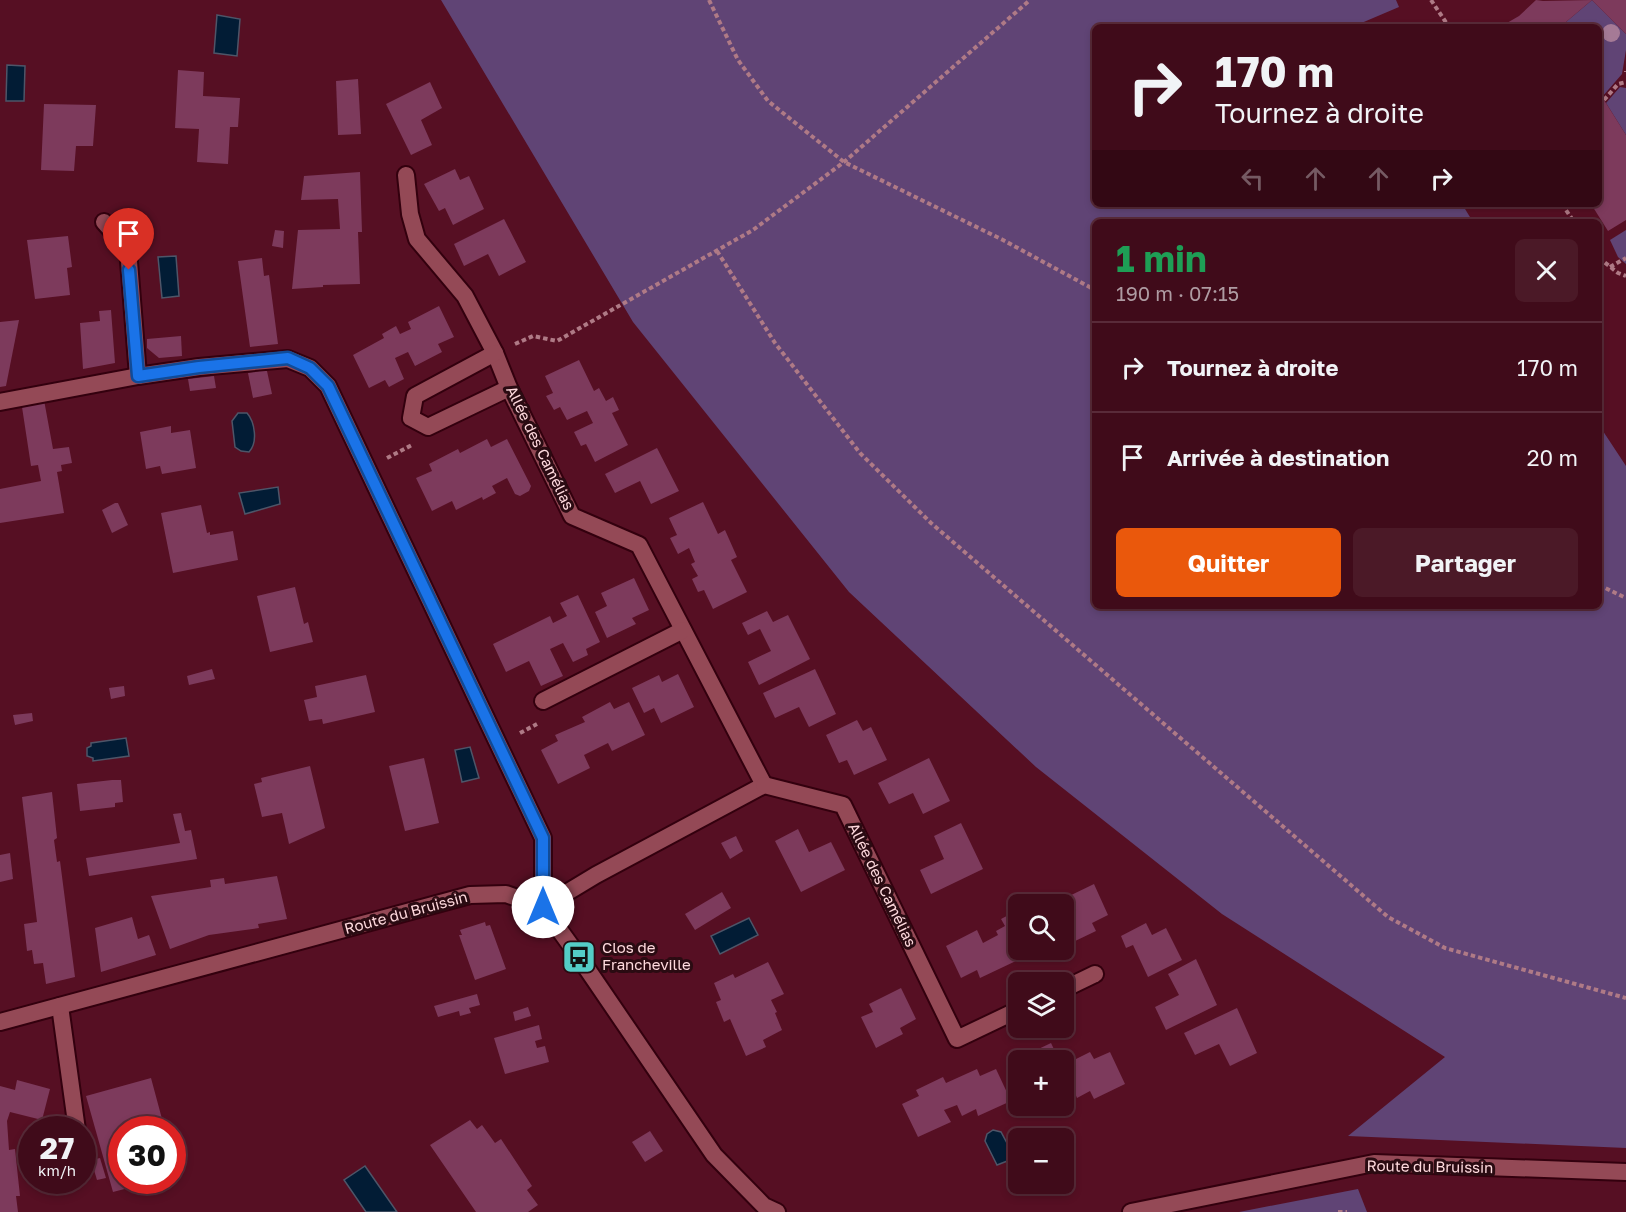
<!DOCTYPE html>
<html lang="fr">
<head>
<meta charset="utf-8">
<style>
  body { margin:0; font-family:"Golos Text",sans-serif; background:#4b1927; color:#f1f3f6; height:100vh; display:flex; flex-direction:column; font-size:22px; white-space:nowrap }
  * { box-sizing:border-box; margin:0 }
  p { font-size:20px; color:#ae9ba2 }
  .icon { flex:none; width:33px; height:33px; fill:none; stroke:currentColor; stroke-width:2; stroke-linecap:round; stroke-linejoin:round }
  .map { position:relative; flex:1; overflow:hidden }
  .panel { position:absolute; left:1092px; top:219px; width:510px; height:390px; display:flex; flex-direction:column; background:#400b1a; border-radius:9px; box-shadow:0 3px 9px #0003,0 0 0 2px #592b39 }
  .panel>* { flex:none }
  .guide { position:absolute; left:1092px; top:24px; width:510px; height:183px; border-radius:9px; box-shadow:0 3px 9px #0003,0 0 0 2px #592b39; background:#400b1a; color:#f1f3f6; overflow:hidden }
  .fabs { position:absolute; left:1008px; top:894px; display:grid; gap:12px }
  .fabs a { display:grid; place-items:center; width:66px; height:66px; border-radius:9px; background:#400b1a; box-shadow:0 3px 9px #0003,0 0 0 2px #592b39; font-size:30px }
  .speed { position:absolute; left:18px; top:1116px; display:flex; gap:12px; font-size:30px; font-weight:700; text-align:center }
  .speed>* { display:grid; place-content:center; width:78px; height:78px; border-radius:50%; background:#400b1a; box-shadow:0 3px 9px #0003,0 0 0 2px #592b39; line-height:1 }
  .speed small { font-size:15px; font-weight:400 }
  .speed .limit { border:9px solid #d22; background:#fff; color:#111 }
  .pin { position:absolute; display:grid; place-items:center; width:51px; height:51px; color:#fff; margin:-62px -26px; border-radius:50% 50% 50% 0; rotate:-45deg; box-shadow:0 0 6px #0007 }
  .pin .icon { rotate:45deg }
  .me { position:absolute; width:66px; margin:-33px; rotate:0deg; stroke-linejoin:round; filter:drop-shadow(0 0 4px #0008) }
  .turn { display:flex; align-items:center; gap:21px; height:126px; padding:0 24px; font-size:27px }
  .turn .icon { width:78px; height:78px; stroke-width:2.5 }
  .turn b { display:block; font-size:42px; line-height:51px }
  .lanes { display:flex; align-items:center; height:57px; padding:0 24px; background:#0003; justify-content:center; gap:30px; direction:ltr }
  .lanes .off { opacity:.35 }
  .round { display:grid; place-items:center; flex:none; width:63px; height:63px; border-radius:9px; background:#4b1927 }
  .headline { display:flex; align-items:center; justify-content:space-between; height:102px; padding:0 24px }
  h1 { font-size:36px; font-weight:700; line-height:45px; color:#1e9e55 }
  .action { display:flex; gap:12px; margin-top:auto; padding:12px 24px }
  .action a { flex:1; height:69px; border-radius:9px; background:#ea580c; color:#fff; font-size:24px; font-weight:700; line-height:69px; text-align:center }
  .action a+a { background:#4b1927; color:#f1f3f6 }
  ul { padding:0; list-style:none }
  li { display:flex; align-items:center; gap:18px; height:90px; padding:0 24px; border-top:2px solid #592b39 }
  li div { flex:1 }
  li b { display:block; font-size:22px }
  li em { font-style:normal }
  .map>svg:first-child { display:block }
  .green { fill:#604475 }
  .water { fill:#021c35; stroke:#4e5568; stroke-width:1.5 }
  .building { fill:#7d3a5c }
  .lines { fill:none; stroke-linecap:round; stroke-linejoin:round }
  .service-casing { stroke:#33000e; stroke-width:20 }
  .minor-casing { stroke:#33000e; stroke-width:20 }
  .tertiary-casing { stroke:#33000e; stroke-width:20 }
  .path { stroke:#af7a86; stroke-width:4; stroke-dasharray:4.5 3; stroke-linecap:butt }
  .service { stroke:#944956; stroke-width:16 }
  .minor { stroke:#944956; stroke-width:16 }
  .tertiary { stroke:#944956; stroke-width:16 }
  .tree { fill:#a57a96 }
  .route-casing { stroke:#114b97; stroke-width:15 }
  .route { stroke:#1a73e8; stroke-width:10 }
  .labels { text-anchor:middle; stroke-width:6; stroke-linejoin:round; paint-order:stroke }
  .street-label { font-size:15px; fill:#ffdade; stroke:#2a0b12 }
  .poi-label { font-size:15px; fill:#ffdade; stroke:#2a0b12; text-anchor:start }
</style>
</head>
<body>
<div class="map">
<svg width="1626" height="1212" viewBox="0 0 1626 1212">
  <rect width="100%" height="100%" fill="#560f23"/>
  <g class="green">
    <polygon points="441,0 1396,0 1399,7 1352,27 1095,27 1095,204 1462,204 1473,222 1095,222 1095,606 1599,606 1599,425 1626,466 1626,1148 1348,1136 1445,1057 1222,914 1036,767 849,592 633,322"/>
    <polygon points="1592,0 1626,34 1626,50 1622,74 1602,97 1599,92 1599,27 1560,27"/>
    <polygon points="1620,87 1626,88 1626,135 1606,103"/>
    <polygon points="1626,230 1626,264 1618,257 1610,240"/>
    <polygon points="1358,1189 1367,1212 1239,1212"/>
  </g>
  <g class="water">
    <polygon points="217,15 240,19 237,56 214,53"/>
    <polygon points="7,65 25,66 24,101 6,101"/>
    <polygon points="176,256 179,296 162,298 158,257"/>
    <path d="M238,413H247C255,422 258,443 249,452L241,451L235,447L232,421Z"/>
    <polygon points="278,487 280,504 245,514 239,493"/>
    <polygon points="126,738 129,756 93,761 93,758 87,756 87,748 91,746 91,743"/>
    <polygon points="470,747 479,778 462,782 455,750"/>
    <polygon points="749,918 758,935 720,954 711,936"/>
    <polygon points="993,1130 1001,1132 1015,1158 997,1165 985,1141 987,1134"/>
    <polygon points="365,1166 397,1212 366,1212 344,1180"/>
  </g>
  <g class="building">
    <polygon points="1536,0 1543,1 1592,0 1560,27 1500,27 1519,16"/>
    <polygon points="1592,0 1626,0 1626,34"/>
    <polygon points="178,70 204,72 203,96 240,98 238,127 230,127 228,164 197,162 199,129 175,128"/>
    <polygon points="358,79 361,134 338,135 336,81"/>
    <polygon points="430,82 442,108 421,120 432,145 411,155 386,104"/>
    <polygon points="1599,92 1626,135 1626,220 1608,231 1591,204 1599,204"/>
    <polygon points="44,104 96,105 93,146 76,146 74,171 41,170"/>
    <polygon points="455,169 460,180 469,176 484,209 453,225 445,208 439,211 424,184"/>
    <polygon points="360,172 362,232 358,232 360,284 323,285 323,287 292,289 298,230 340,229 338,199 301,200 304,176"/>
    <polygon points="504,219 526,262 499,276 488,254 464,266 454,244"/>
    <polygon points="275,230 284,231 283,248 272,246"/>
    <polygon points="68,236 72,267 67,268 70,295 35,299 27,240"/>
    <polygon points="262,258 264,276 269,275 278,344 250,347 238,261"/>
    <polygon points="439,306 454,337 438,344 442,352 415,366 408,352 395,358 404,379 389,387 385,380 369,388 353,355 384,338 382,334 396,326 400,334 411,329 408,322"/>
    <polygon points="111,310 115,363 83,369 80,323 100,321 99,311"/>
    <polygon points="19,320 6,386 0,387 0,322"/>
    <polygon points="181,336 182,356 159,358 147,348 147,339"/>
    <polygon points="579,360 594,391 599,388 606,401 613,397 619,410 612,413 628,445 595,462 586,444 581,446 574,432 593,423 587,411 567,420 560,407 554,410 546,396 553,393 545,376"/>
    <polygon points="259,371 267,371 272,394 253,398 248,373"/>
    <polygon points="214,376 216,388 190,391 188,379"/>
    <polygon points="44,400 53,449 69,447 72,463 61,465 62,471 57,472 64,513 0,523 0,489 41,481 38,465 31,466 22,407"/>
    <polygon points="171,426 171,433 190,430 196,468 162,474 160,466 146,469 140,432"/>
    <polygon points="487,439 491,447 507,439 531,486 529,491 520,496 515,494 507,478 492,486 496,493 483,500 482,497 456,510 452,501 432,511 416,478 432,471 429,464 458,449 460,453"/>
    <polygon points="657,448 679,491 651,504 640,481 615,493 605,474"/>
    <polygon points="703,502 718,534 725,530 737,557 731,560 747,592 713,609 704,590 698,592 692,579 698,576 691,564 695,562 689,548 678,554 670,538 677,535 669,518"/>
    <polygon points="115,503 118,503 128,525 112,533 102,510"/>
    <polygon points="201,505 207,533 210,532 210,535 233,531 238,560 173,573 161,513"/>
    <polygon points="634,578 649,610 632,618 636,624 607,638 595,612 607,606 601,593"/>
    <polygon points="295,587 304,624 308,622 313,642 270,652 257,596"/>
    <polygon points="578,595 600,642 586,649 588,655 573,662 563,643 550,649 563,676 541,686 529,661 506,672 493,644 550,616 553,623 567,616 560,603"/>
    <polygon points="767,611 773,622 788,615 810,659 759,685 748,662 771,651 760,629 748,635 742,623"/>
    <polygon points="212,669 215,679 189,685 187,676"/>
    <polygon points="815,669 836,714 809,727 799,707 775,718 763,693"/>
    <polygon points="678,674 694,707 661,723 654,708 644,713 632,688 659,675 662,682"/>
    <polygon points="366,675 375,712 323,724 322,719 309,721 304,700 317,697 315,686"/>
    <polygon points="124,686 125,696 111,699 109,688"/>
    <polygon points="610,702 614,709 629,702 645,735 612,751 608,743 584,755 590,768 558,784 541,750 558,741 555,735 585,722 582,717"/>
    <polygon points="32,713 33,721 15,725 13,715"/>
    <polygon points="857,720 863,731 871,727 887,760 854,775 847,760 839,763 826,735"/>
    <polygon points="424,758 439,823 405,831 389,766"/>
    <polygon points="929,758 950,801 923,814 913,793 889,804 878,783"/>
    <polygon points="310,766 325,828 289,844 282,813 262,817 254,784 262,782 261,778"/>
    <polygon points="112,780 121,780 123,802 115,803 115,807 80,811 77,784"/>
    <polygon points="52,792 57,838 54,840 57,862 60,861 75,977 46,984 43,963 34,964 32,950 27,951 24,924 37,922 22,797"/>
    <polygon points="181,813 185,831 191,830 197,859 89,876 86,858 180,843 173,814"/>
    <polygon points="961,823 983,869 931,894 920,870 944,859 934,836"/>
    <polygon points="798,829 809,852 831,842 845,870 801,892 775,841"/>
    <polygon points="736,836 743,851 730,859 721,843"/>
    <polygon points="10,853 13,879 0,882 0,855"/>
    <polygon points="277,876 287,919 258,924 259,928 209,935 170,949 151,896 211,887 210,880 224,878 225,884"/>
    <polygon points="1094,884 1108,915 1092,923 1096,931 1071,943 1064,929 1064,907 1066,906 1063,899"/>
    <polygon points="722,892 731,908 695,930 685,914"/>
    <polygon points="1018,910 1018,950 1039,950 980,978 977,970 961,978 946,946 977,930 983,943 998,935 996,931 1005,926 1001,919"/>
    <polygon points="132,917 138,939 149,935 156,955 101,972 95,928"/>
    <polygon points="485,922 486,926 490,925 506,969 475,980 459,935 462,935 460,930"/>
    <polygon points="1146,923 1152,935 1166,928 1182,960 1148,977 1133,945 1126,948 1121,936"/>
    <polygon points="1196,959 1217,1005 1166,1030 1155,1007 1179,995 1168,974"/>
    <polygon points="768,962 784,994 771,1000 777,1012 775,1013 782,1030 763,1040 766,1047 746,1056 730,1019 724,1022 716,1002 721,1000 714,983 733,974 735,978"/>
    <polygon points="901,988 916,1019 900,1028 903,1034 876,1048 861,1017 873,1012 869,1004"/>
    <polygon points="477,994 480,1005 469,1008 471,1013 460,1016 459,1011 438,1017 434,1006"/>
    <polygon points="528,1007 531,1016 515,1021 513,1012"/>
    <polygon points="1237,1008 1257,1053 1230,1066 1219,1044 1195,1055 1184,1033"/>
    <polygon points="539,1025 542,1039 535,1041 537,1048 545,1046 549,1062 505,1074 494,1038"/>
    <polygon points="1051,1043 1059,1060 1030,1060 1028,1054"/>
    <polygon points="1090,1052 1094,1059 1110,1052 1125,1084 1094,1099 1090,1091 1077,1098 1075,1093 1064,1099 1064,1065"/>
    <polygon points="977,1069 980,1076 996,1069 1011,1101 978,1116 976,1109 962,1116 957,1105 944,1110 951,1122 918,1137 902,1104 919,1096 916,1090 943,1077 946,1083"/>
    <polygon points="151,1078 165,1130 122,1130 122,1180 134,1180 136,1186 113,1192 86,1096"/>
    <polygon points="17,1080 50,1089 42,1120 10,1112 7,1121 9,1150 15,1149 20,1196 16,1196 18,1212 0,1212 0,1086 15,1090"/>
    <polygon points="1026,1106 1050,1106 1031,1115"/>
    <polygon points="470,1120 477,1129 482,1125 495,1143 501,1139 532,1186 527,1190 538,1205 528,1212 476,1212 430,1145"/>
    <polygon points="650,1131 663,1151 645,1162 632,1142"/>
    <polygon points="100,1158 106,1178 97,1180 91,1160"/>
  </g>
  <g class="lines">
    <defs>
      <g id="service">
        <polyline points="104,222 128,249 138,376"/>
        <polyline points="60,1006 77,1130"/>
      </g>
      <g id="minor">
        <polyline points="406,175 410,214 417,239 465,296 495,353 509,388 572,516 639,545 764,785 596,875 543,907"/>
        <polyline points="495,353 415,396 411,418 428,427 509,388"/>
        <polyline points="0,402 138,376 199,367 288,359 310,368 328,386 543,838 543,907"/>
        <polyline points="543,701 683,630"/>
        <polyline points="764,785 843,805 957,1039 1018,1010"/>
        <polyline points="1064,989 1095,974"/>
      </g>
      <g id="tertiary">
        <polyline points="0,1022 470,895 506,894 543,907 579,957 714,1155 764,1206 777,1212"/>
        <polyline points="1131,1212 1374,1163 1626,1172"/>
      </g>
    </defs>
    <use href="#service" class="service-casing"/>
    <use href="#minor" class="minor-casing"/>
    <use href="#tertiary" class="tertiary-casing"/>
    <g class="path">
      <polyline points="709,0 738,60 768,101 844,162 1003,240 1095,290"/>
      <polyline points="1431,0 1449,27"/>
      <polyline points="1626,71 1626,72"/>
      <polyline points="1604,100 1618,84 1626,82"/>
      <polyline points="1562,204 1574,222"/>
      <polyline points="717,251 775,343 860,453 931,523 1388,917 1445,948 1626,998"/>
      <polyline points="1599,258 1618,273 1626,276"/>
      <polyline points="1610,267 1626,258"/>
      <polyline points="515,344 533,336 557,341 753,230 844,162 1030,0"/>
      <polyline points="387,458 412,445"/>
      <polyline points="1599,585 1626,598"/>
      <polyline points="520,733 537,724"/>
      <polyline points="1338,1212 1347,1212"/>
    </g>
    <use href="#service" class="service"/>
    <use href="#minor" class="minor"/>
    <use href="#tertiary" class="tertiary"/>
  </g>
  <circle class="tree" cx="1611" cy="33" r="9"/>
  <g class="lines">
    <defs>
      <polyline id="route" points="129,270 138,376 199,367 288,358 310,368 328,386 543,838 543,907"/>
    </defs>
    <use href="#route" class="route-casing"/>
    <use href="#route" class="route"/>
  </g>
  <defs>
    <symbol id="bus-square" viewBox="-11 -11 22 22"><rect x="-9" y="-9" width="18" height="18" rx="4" fill="#54cdc7" stroke="#2a0b12"/><path d="M-5-6H5V4H4V6H2V4H-2V6H-4V4H-5ZM-3.5-4V0h7V-4ZM-3.5 1.2v1.5H-2V1.2ZM2 1.2v1.5H3.5V1.2Z" fill="#111"/></symbol>
  </defs>
  <g fill-rule="evenodd">
    <use href="#bus-square" x="560" y="938" width="38" height="38"/>
  </g>
  <g class="labels">
    <g class="street-label">
      <text transform="translate(540 448) rotate(64)" y="5">Allée des Camélias</text>
      <text transform="translate(882 885) rotate(64)" y="5">Allée des Camélias</text>
      <text transform="translate(406 913) rotate(-15)" y="5">Route du Bruissin</text>
      <text transform="translate(1430 1167) rotate(1)" y="5">Route du Bruissin</text>
    </g>
    <g class="poi-label">
      <text x="602" y="953">Clos de<tspan x="602" dy="17">Francheville</tspan></text>
    </g>
  </g>
</svg>
<div class="fabs">
<a><svg class="icon" aria-label="search" viewBox="0 0 24 24"><circle cx="10" cy="10" r="6"/><path d="M15 15l6 6"/></svg></a>
<a><svg class="icon" aria-label="layers" viewBox="0 0 24 24"><path d="M12 4l9 5-9 5-9-5zM3 14l9 5 9-5"/></svg></a>
<a>+</a>
<a>−</a>
</div>
<div class="speed"><div>27<small>km/h</small></div><div class="limit">30</div></div>
<div class="pin" style="left:129px;top:270px;background:#d93025"><svg class="icon" aria-label="arrive" viewBox="0 0 24 24"><path d="M6 21V4h12l-3 4 3 4H6"/></svg></div>
<svg class="me" style="left:543px;top:907px" viewBox="-20 -20 40 40"><circle r="19" fill="#fff"/><path d="M0-13L10 11 0 6-10 11z" fill="#1a73e8"/></svg>
<div class="guide">
<div class="turn"><svg class="icon" aria-label="right" viewBox="0 0 24 24"><path d="M7 20v-9h11M14 6l5 5-5 5"/></svg><div><b>170 m</b>Tournez à droite</div></div>
<div class="lanes"><svg class="icon off" aria-label="left" viewBox="0 0 24 24"><path d="M17 20v-9H6M10 6l-5 5 5 5"/></svg><svg class="icon off" aria-label="ahead" viewBox="0 0 24 24"><path d="M12 20V5M6 11l6-6 6 6"/></svg><svg class="icon off" aria-label="ahead" viewBox="0 0 24 24"><path d="M12 20V5M6 11l6-6 6 6"/></svg><svg class="icon" aria-label="right" viewBox="0 0 24 24"><path d="M7 20v-9h11M14 6l5 5-5 5"/></svg></div>
</div>
<section class="panel">
<div class="headline"><div><h1>1 min</h1><p>190 m · 07:15</p></div><a class="round"><svg class="icon" aria-label="close" viewBox="0 0 24 24"><path d="M6 6l12 12M18 6L6 18"/></svg></a></div>
<ul>
<li><svg class="icon" aria-label="right" viewBox="0 0 24 24"><path d="M7 20v-9h11M14 6l5 5-5 5"/></svg><div><b>Tournez à droite</b></div><em>170 m</em></li>
<li><svg class="icon" aria-label="arrive" viewBox="0 0 24 24"><path d="M6 21V4h12l-3 4 3 4H6"/></svg><div><b>Arrivée à destination</b></div><em>20 m</em></li>
</ul>
<div class="action"><a>Quitter</a><a>Partager</a></div>
</section>
</div>
</body>
</html>
